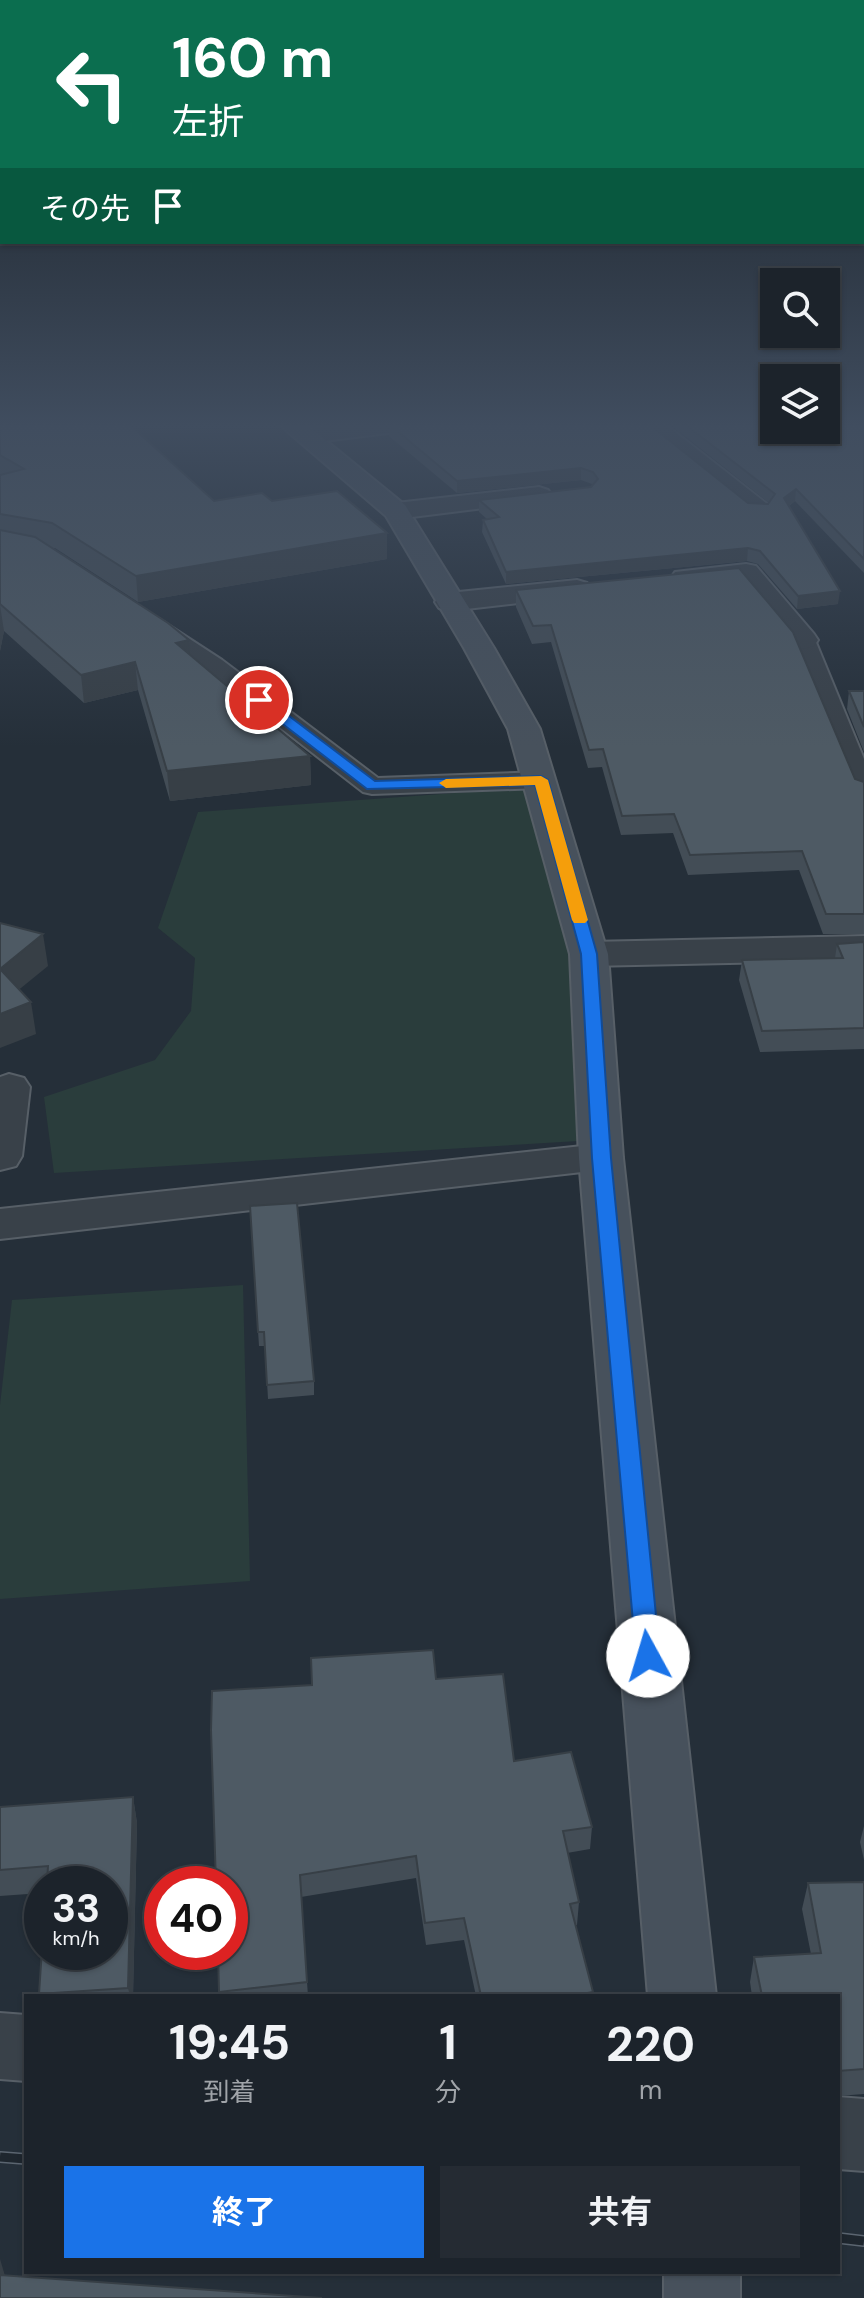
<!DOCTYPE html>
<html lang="ja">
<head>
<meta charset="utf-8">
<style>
  body { margin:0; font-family:"DM Sans","Noto Sans JP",sans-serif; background:#252b33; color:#f1f3f6; height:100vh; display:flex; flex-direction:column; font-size:30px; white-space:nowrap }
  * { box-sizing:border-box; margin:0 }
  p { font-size:26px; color:#a0a4a9 }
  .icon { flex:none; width:44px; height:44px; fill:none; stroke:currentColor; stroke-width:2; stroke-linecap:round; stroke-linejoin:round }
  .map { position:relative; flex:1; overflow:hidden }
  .side { position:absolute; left:24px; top:1994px; width:816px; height:280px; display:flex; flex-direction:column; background:#1c232b; border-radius:0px; box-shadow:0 2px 6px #0004,0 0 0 2px #3a4047 }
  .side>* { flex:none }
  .hud { position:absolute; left:0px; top:0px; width:864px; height:244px; box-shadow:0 2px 6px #0004,0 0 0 2px #3a4047; background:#0b6e4f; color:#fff; overflow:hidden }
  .fabs { position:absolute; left:760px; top:268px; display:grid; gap:16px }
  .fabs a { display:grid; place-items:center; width:80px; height:80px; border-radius:0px; background:#1c232b; box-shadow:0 2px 6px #0004,0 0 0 2px #3a4047; font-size:40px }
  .speed { position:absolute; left:24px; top:1866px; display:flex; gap:16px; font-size:40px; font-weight:700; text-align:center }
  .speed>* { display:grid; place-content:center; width:104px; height:104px; border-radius:50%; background:#1c232b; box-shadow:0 2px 6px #0004,0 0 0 2px #3a4047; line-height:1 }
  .speed small { font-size:20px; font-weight:400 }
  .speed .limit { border:12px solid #d22; background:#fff; color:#111 }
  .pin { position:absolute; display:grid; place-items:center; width:68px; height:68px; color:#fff; margin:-34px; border:4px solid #fff; border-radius:50%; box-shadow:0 2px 8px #0007 }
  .me { position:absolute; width:88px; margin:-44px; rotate:354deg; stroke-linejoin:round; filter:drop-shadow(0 0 6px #0008) }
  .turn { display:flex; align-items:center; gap:28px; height:168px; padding:0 40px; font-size:36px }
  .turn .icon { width:104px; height:104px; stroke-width:2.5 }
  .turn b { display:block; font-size:56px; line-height:68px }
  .then { display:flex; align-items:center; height:76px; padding:0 40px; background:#0003; gap:16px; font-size:30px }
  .eta { display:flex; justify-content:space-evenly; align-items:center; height:136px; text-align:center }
  .eta b { font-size:48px; font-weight:700; line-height:56px }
  .button { display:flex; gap:16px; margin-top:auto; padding:16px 40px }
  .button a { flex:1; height:92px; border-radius:0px; background:#1a73e8; color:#fff; font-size:32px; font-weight:700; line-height:92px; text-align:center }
  .button a+a { background:#252b33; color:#f1f3f6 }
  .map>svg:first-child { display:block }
  .green { fill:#2a3d3c }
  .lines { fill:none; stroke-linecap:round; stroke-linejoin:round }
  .lane-casing { stroke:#575f67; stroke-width:4 }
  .street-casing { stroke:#575f67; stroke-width:4 }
  .secondary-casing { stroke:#575f67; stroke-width:4 }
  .lane { fill:#394149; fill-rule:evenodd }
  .street { fill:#394149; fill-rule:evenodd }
  .secondary { fill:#47515c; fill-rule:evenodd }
  .rail-casing { stroke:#5b6570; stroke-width:12 }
  .rail { stroke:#1e262e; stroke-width:9; stroke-dasharray:28; stroke-linecap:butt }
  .wall { fill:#434d56 }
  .shaded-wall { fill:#373f46 }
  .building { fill:#4e5a64; stroke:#373f46; stroke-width:2 }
  .route { fill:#1a73e8; stroke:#114b97; stroke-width:2 }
  .slow { fill:#f59e0b }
</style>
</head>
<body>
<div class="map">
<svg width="864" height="2298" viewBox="0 0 864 2298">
  <rect width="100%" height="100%" fill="#252f39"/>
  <g class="green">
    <polygon points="523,788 576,955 578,1141 54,1173 44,1097 155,1060 191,1011 195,958 158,928 198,812"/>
    <polygon points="243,1285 250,1581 0,1599 0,1405 12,1300"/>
  </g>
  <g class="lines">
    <defs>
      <g id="lane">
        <polygon points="151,617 159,619 222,660 378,778 541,772 550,774 554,780 550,786 541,788 372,794 363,792 206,670 143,629 140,624 143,619"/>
        <polygon points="803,633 811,635 815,640 864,759 864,798 855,796 851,790 791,640 795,635"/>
      </g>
      <g id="street">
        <polygon points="337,425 408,425 404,430 396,432 308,443 299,441 296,436 299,431"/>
        <polygon points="639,425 666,425 771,507 767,513 749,513"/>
        <polygon points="539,487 548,490 552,495 548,500 396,519 387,517 383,511 387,505 396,503"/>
        <polygon points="746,564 756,566 814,634 818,640 814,646 803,649 792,646 739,581 685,586 675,584 671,578 675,572"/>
        <polygon points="577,580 587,583 591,589 587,595 449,611 439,608 435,602 439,596 449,593"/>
        <polygon points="864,936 864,960 589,966 575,962 570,954 575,946 589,942"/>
        <polygon points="9,1074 24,1078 30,1087 22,1156 16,1166 0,1170 0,1077"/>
        <polygon points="601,1144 617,1148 623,1158 617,1168 0,1239 0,1209"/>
        <polygon points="0,2013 26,2015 26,2081 0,2079"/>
        <polygon points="838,2097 864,2099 864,2171 838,2169"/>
      </g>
      <g id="secondary">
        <polygon points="280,425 307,425 405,505 494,648 540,729 608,954 623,1158 716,1996 648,1996 579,1158 570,954 508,729 464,648 386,516"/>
        <rect x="664" y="2272" width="76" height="26"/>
      </g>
    </defs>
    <use href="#lane" class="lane-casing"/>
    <use href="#street" class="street-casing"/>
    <use href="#secondary" class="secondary-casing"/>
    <use href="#lane" class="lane"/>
    <use href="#street" class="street"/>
    <use href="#secondary" class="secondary"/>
    <defs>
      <g id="rail">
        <polyline points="0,2157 26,2159"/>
        <polyline points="838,2238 864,2241"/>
      </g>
    </defs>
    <use href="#rail" class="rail-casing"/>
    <use href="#rail" class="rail"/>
  </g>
  <g class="wall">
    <polygon points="0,425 214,501 272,501 387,559 138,602 55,548 51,548 191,656 310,756 311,785 170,801 138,690 84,703 4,631 0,651"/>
    <polygon points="389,425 748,503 768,504 769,503 671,425 864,425 864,573 795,501 789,506 838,604 797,609 758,564 747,561 506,584 482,532 483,520 487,519 479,512 479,500 591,487 592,484 581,480 457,493 389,436"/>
    <polygon points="516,590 855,779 864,782 864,934 823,934 799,870 688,875 673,833 621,835 602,767 588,768 551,642 532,644 516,607"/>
    <polygon points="849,691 864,691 864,752 847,709"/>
    <polygon points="864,942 864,1049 760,1052 739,980 742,960 835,958 837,944"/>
    <polygon points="250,1206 314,1381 314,1395 268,1399 265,1346 259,1346"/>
    <polygon points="436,1679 514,1761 592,1827 590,1849 567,1853 579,1902 577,1925 575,1925 593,1992 592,1996 476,1996 464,1940 426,1945 416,1878 301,1897 308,1996 220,1996 219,1992"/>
    <polygon points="133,1797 137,1823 133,1996 39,1996 39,1994 110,1884 42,1884 42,1893 0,1896 0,1807"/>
    <polygon points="864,1826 864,1860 860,1842"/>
    <polygon points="864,1882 864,2094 838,2096 838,1996 752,1996 750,1982 754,1957 811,1954 802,1909 808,1883"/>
  </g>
  <g class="shaded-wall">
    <polygon points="581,468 581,480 457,493 457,481"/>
    <polygon points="796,489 795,501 783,510 784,498"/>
    <polygon points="387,533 387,559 138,602 136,576"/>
    <polygon points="748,548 747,561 506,584 506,572"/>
    <polygon points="840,591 838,604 797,609 798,596"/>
    <polygon points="0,605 4,631 0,651"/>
    <polygon points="189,640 191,668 176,643"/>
    <polygon points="135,662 138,690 84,703 81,675"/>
    <polygon points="310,756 311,785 170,801 167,771"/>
    <polygon points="43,934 48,966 5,1001 0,969"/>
    <polygon points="31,1002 36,1034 0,1048 0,1014"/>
    <polygon points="133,1797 137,1823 133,1996 130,1996 128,1988"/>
    <polygon points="0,2259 8,2286 0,2287"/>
  </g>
  <g class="building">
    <polygon points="0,425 130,425 214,501 262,493 272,501 337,491 387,533 136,576 52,523 0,514 0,475 24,469 0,455"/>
    <polygon points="390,425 650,425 748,503 768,504 775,494 686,425 774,425 774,430 826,430 826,425 864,425 864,559 796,489 784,498 840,591 798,596 760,551 748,548 506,572 483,520 499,517 479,500 591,487 598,479 593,472 581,468 457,481"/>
    <polygon points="0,530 35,537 168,623 189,640 176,643 310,756 167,771 135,662 81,675 0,604"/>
    <polygon points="739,568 793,632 855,779 864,782 864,914 826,914 802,851 690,855 674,814 622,816 603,749 589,750 551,625 533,626 516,590"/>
    <polygon points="849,691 864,691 864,727"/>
    <polygon points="0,923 43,934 0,969 31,1002 0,1014"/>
    <polygon points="864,942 864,1028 762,1031 742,960 843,958 837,944"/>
    <polygon points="297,1203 314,1381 267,1385 264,1332 258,1332 250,1206"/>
    <polygon points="433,1650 436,1679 503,1674 514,1761 571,1752 592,1827 563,1831 579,1902 570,1904 593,1992 571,1996 481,1996 464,1918 425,1923 416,1856 300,1875 307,1982 219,1992 218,1952 230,1952 230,1884 216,1884 211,1730 212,1691 312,1685 311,1658"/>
    <polygon points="133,1797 128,1988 39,1994 42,1949 42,1952 110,1952 110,1884 47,1884 48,1866 0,1870 0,1807"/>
    <polygon points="864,1882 864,2069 838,2071 838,1996 762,1996 754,1957 821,1953 808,1883"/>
    <polygon points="0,2275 322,2298 0,2298"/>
  </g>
  <linearGradient id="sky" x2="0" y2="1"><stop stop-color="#141a1f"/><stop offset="0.57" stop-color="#404d5f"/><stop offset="1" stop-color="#404d5f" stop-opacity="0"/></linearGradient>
  <rect width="864" height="747" fill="url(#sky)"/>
  <polygon class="route" points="254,697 264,697 375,781 541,776 548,780 597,954 611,1158 660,1656 657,1663 648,1666 640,1663 636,1656 592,1158 581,954 535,785 367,789 254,702"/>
  <polygon class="slow" points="541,776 548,780 588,920 585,923 574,923 572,920 535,785 446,788 439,783 446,779"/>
</svg>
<div class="fabs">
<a><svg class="icon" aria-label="search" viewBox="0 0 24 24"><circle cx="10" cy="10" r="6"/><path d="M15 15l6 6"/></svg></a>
<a><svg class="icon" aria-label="layers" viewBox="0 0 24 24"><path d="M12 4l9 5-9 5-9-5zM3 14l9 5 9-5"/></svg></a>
</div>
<div class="speed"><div>33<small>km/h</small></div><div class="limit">40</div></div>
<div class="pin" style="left:259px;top:700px;background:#d93025"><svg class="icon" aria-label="arrive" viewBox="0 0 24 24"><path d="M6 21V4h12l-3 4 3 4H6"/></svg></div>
<svg class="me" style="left:648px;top:1656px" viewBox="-20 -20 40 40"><circle r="19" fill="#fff"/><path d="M0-13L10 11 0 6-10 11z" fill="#1a73e8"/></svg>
<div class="hud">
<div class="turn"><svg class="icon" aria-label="left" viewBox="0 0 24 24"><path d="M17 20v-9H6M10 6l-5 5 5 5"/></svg><div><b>160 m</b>左折</div></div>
<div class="then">その先<svg class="icon" aria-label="arrive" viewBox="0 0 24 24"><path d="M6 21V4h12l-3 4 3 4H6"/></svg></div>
</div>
<section class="side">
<div class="eta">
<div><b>19:45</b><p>到着</p></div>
<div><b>1</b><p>分</p></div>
<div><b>220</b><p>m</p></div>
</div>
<div class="button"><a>終了</a><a>共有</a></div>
</section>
</div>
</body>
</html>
